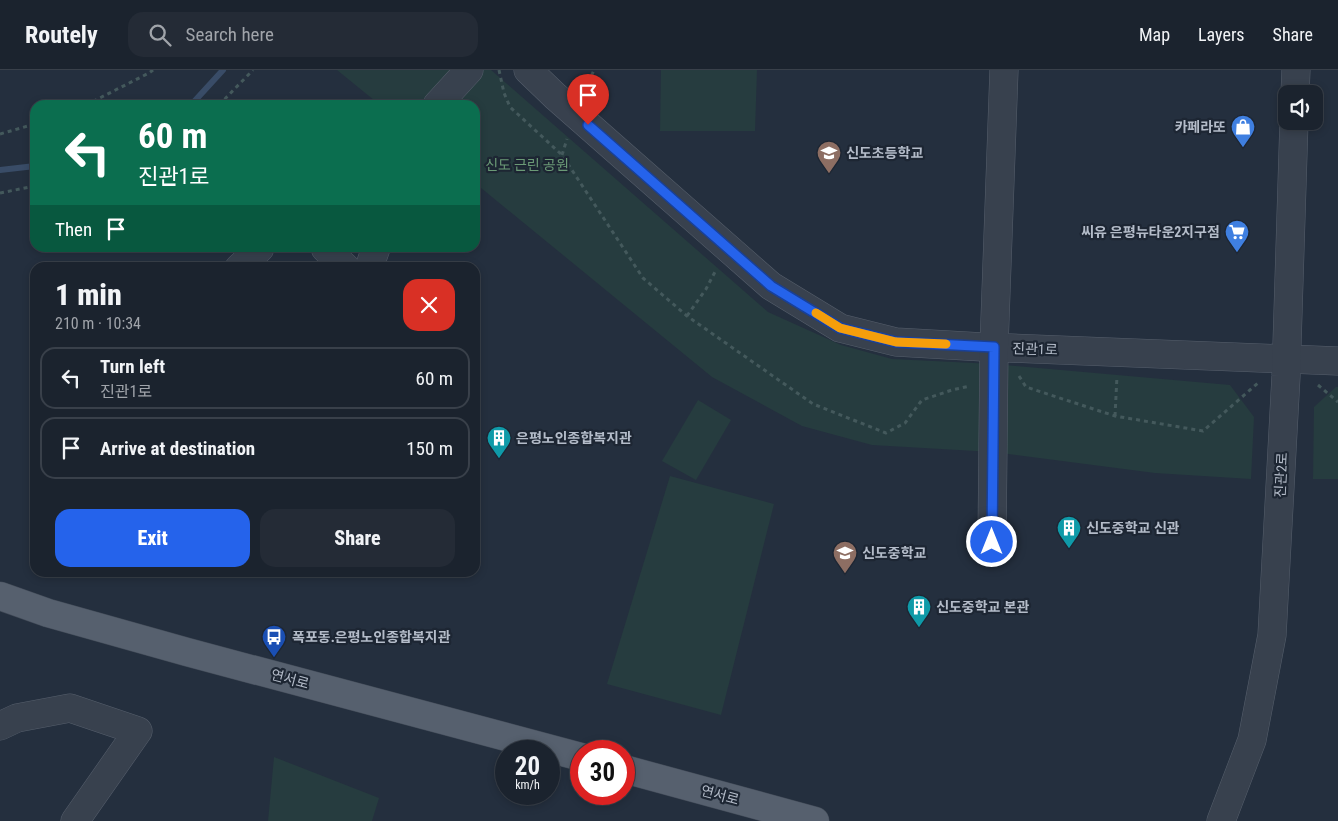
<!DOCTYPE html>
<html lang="en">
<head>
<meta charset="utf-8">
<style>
  body { margin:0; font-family:"Roboto Condensed","Noto Sans KR",sans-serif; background:#242b36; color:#f1f3f6; height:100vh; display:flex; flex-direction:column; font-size:19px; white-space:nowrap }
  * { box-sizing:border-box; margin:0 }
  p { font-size:16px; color:#a0a4aa }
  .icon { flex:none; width:28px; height:28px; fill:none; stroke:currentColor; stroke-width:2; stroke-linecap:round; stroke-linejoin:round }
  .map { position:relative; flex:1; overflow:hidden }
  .sheet { position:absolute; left:30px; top:192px; width:450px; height:315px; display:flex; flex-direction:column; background:#1b232e; border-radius:15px; box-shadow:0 2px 8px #0003,0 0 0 1px #39404a }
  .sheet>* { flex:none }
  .hud { position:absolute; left:30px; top:30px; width:450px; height:152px; border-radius:15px; box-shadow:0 2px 8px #0003,0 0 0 1px #39404a; background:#0b6e4f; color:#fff; overflow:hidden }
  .tools { position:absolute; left:1278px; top:15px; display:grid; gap:10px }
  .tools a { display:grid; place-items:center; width:45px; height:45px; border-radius:10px; background:#1b232e; box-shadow:0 2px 8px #0003,0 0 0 1px #39404a; font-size:25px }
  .speed { position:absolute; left:495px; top:670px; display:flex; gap:10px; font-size:25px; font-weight:700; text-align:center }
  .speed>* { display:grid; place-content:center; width:65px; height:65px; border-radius:50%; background:#1b232e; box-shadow:0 2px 8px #0003,0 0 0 1px #39404a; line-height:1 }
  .speed small { font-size:12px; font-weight:400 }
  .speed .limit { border:8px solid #d22; background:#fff; color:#111 }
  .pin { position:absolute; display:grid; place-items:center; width:42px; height:42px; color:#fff; margin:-51px -21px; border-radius:50% 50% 50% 0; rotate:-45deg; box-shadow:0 0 5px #0007 }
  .pin .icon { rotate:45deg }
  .me { position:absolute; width:55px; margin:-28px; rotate:0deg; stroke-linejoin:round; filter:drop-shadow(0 0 4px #0008) }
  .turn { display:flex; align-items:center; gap:18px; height:105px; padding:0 25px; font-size:22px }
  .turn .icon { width:65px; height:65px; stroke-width:2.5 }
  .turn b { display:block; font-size:35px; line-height:42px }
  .then { display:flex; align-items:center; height:48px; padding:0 25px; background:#0003; gap:10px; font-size:19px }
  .round { display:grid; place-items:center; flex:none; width:52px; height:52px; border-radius:15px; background:#242b36 }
  .overview { display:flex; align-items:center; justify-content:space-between; height:85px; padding:0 25px }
  h1 { font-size:30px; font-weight:800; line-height:38px }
  .button { display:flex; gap:10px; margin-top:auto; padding:10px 25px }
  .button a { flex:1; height:58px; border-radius:15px; background:#2563eb; color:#fff; font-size:20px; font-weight:800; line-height:58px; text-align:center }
  .button a+a { background:#242b36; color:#f1f3f6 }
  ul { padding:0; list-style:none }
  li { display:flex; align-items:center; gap:15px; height:62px; margin:0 10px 8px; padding:0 15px; border:2px solid #39404a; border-radius:15px }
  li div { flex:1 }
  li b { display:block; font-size:19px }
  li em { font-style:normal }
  header { display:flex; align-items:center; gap:30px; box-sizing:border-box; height:70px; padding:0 25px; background:#1b232e; border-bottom:1px solid #39404a }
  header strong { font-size:24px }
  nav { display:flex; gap:28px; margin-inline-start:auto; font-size:18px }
  .search { width:350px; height:45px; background:#242b36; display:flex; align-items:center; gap:12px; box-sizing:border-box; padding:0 18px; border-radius:15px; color:#a0a4aa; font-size:19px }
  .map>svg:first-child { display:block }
  .green { fill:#263c3f }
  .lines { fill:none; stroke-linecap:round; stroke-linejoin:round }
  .stream { stroke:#394c67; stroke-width:6 }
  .minor-casing { stroke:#565f6c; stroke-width:29 }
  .major-casing { stroke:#414a57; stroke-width:29 }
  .path { stroke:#44595c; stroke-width:3; stroke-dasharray:4 4; stroke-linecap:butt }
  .minor { stroke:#38414e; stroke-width:28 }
  .major { stroke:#56606e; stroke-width:28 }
  .route-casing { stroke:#184099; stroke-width:12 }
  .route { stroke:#2563eb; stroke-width:9 }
  .slow { stroke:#f59e0b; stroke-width:9 }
  .labels { text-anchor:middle; stroke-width:4.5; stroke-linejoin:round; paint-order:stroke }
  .poi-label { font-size:14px; font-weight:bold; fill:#b4bcc9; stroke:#1d2633; text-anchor:start }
  .park-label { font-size:14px; fill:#6b9a76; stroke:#1d2633 }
  .street-label { font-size:14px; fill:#b4bcc9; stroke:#1d2633 }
</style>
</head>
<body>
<header>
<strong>Routely</strong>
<div class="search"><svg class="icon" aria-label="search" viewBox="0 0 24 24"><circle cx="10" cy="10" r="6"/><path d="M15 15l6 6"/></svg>Search here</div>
<nav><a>Map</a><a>Layers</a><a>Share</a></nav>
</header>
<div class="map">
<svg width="1338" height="751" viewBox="0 0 1338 751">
  <rect width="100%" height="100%" fill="#242f3e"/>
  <g class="green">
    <polygon points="337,0 491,0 768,242 841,275 892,289 994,294 1230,315 1254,347 1251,409 1155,403 993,382 872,375 802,356 712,307 475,113 475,35 380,35"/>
    <polygon points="661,0 757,0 755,61 660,61"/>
    <polygon points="1336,317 1338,317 1338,409 1313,409 1314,337"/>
    <polygon points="698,330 731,350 696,410 662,391"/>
    <polygon points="670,406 774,434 721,645 607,614"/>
    <polygon points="274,687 379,728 372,751 268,751"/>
  </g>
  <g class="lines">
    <g class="stream">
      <polyline points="191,35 223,0"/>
      <polyline points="0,100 35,96"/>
    </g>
    <defs>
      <g id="minor">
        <polyline points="528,0 555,26 771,216 840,258 896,272 983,277 1338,291"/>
        <polyline points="1295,24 1296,0"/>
        <polyline points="437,35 469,0"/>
        <polyline points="325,178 346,198"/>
        <polyline points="239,198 260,178"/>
        <polyline points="369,198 376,178"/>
        <polyline points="992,472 994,277 1004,0"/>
        <polyline points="0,656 17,648 70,638 138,661 75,751"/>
        <polyline points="1221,751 1252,670 1272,565 1286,306 1294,51"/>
      </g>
      <g id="major">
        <polyline points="0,526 48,543 187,582 581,687"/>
        <polyline points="624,699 815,751"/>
      </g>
    </defs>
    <use href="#minor" class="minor-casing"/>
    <use href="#major" class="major-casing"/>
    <g class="path">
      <polyline points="499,0 504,23 510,37 562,85 643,208 687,246 813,334 886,363 905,353 922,330 952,320 970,316"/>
      <polyline points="585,20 594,0"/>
      <polyline points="86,35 149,3 153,0"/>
      <polyline points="219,35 253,0"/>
      <polyline points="0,64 35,54"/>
      <polyline points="562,85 567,69"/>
      <polyline points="0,123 35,116"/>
      <polyline points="687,246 706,219 716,200"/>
      <polyline points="1019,306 1026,317 1115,346 1203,361 1258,313"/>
      <polyline points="1318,315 1338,332"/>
      <polyline points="1115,346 1117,306"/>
    </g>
    <use href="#minor" class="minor"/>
    <use href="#major" class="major"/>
  </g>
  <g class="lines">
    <defs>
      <polyline id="route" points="588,55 771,216 840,258 896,272 994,277 992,472"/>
    </defs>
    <use href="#route" class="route-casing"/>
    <use href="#route" class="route"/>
    <polyline class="slow" points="816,243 840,258 896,272 946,274"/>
  </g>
  <defs>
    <symbol id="shop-pin" viewBox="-11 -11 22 30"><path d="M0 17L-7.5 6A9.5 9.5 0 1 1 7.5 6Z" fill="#3f7fe0" stroke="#1d2633"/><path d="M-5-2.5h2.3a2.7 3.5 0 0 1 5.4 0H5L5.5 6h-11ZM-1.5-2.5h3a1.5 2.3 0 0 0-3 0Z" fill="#fff"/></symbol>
    <symbol id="school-pin" viewBox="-11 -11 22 30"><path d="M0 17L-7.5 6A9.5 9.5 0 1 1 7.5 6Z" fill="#8d6e63" stroke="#1d2633"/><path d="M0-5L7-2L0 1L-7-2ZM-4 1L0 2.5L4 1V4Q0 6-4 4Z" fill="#fff"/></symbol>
    <symbol id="supermarket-pin" viewBox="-11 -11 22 30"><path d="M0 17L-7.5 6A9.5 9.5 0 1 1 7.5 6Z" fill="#3f7fe0" stroke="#1d2633"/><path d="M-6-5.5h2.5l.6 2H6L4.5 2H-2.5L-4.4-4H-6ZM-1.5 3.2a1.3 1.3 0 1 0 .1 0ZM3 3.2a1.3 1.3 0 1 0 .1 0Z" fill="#fff"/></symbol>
    <symbol id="building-pin" viewBox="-11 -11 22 30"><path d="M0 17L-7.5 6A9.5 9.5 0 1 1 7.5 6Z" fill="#0f9aa8" stroke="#1d2633"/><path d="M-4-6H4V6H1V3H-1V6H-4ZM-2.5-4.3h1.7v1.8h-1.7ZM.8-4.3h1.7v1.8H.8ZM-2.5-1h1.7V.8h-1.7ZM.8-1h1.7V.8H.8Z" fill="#fff"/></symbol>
    <symbol id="bus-pin" viewBox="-11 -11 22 30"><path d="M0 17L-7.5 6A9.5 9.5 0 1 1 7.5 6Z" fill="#1a4fb4" stroke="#1d2633"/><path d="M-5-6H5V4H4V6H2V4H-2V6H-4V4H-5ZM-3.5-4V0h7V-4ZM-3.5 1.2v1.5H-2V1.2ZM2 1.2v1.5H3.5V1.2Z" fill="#fff"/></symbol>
  </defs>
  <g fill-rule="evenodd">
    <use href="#shop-pin" x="1229" y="43" width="28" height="38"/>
    <use href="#school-pin" x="815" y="69" width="28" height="38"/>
    <use href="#supermarket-pin" x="1223" y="148" width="28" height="38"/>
    <use href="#building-pin" x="485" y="354" width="28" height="38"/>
    <use href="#building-pin" x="1055" y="444" width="28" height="38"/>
    <use href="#school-pin" x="831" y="469" width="28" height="38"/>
    <use href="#building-pin" x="905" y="523" width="28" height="38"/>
    <use href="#bus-pin" x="260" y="553" width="28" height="38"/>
  </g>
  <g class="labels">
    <g class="poi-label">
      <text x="1226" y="62" text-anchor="end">카페라또</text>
      <text x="846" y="88">신도초등학교</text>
      <text x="1220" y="167" text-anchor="end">씨유 은평뉴타운2지구점</text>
      <text x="516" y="373">은평노인종합복지관</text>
      <text x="1086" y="463">신도중학교 신관</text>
      <text x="862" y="488">신도중학교</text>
      <text x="936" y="542">신도중학교 본관</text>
      <text x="292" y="572">폭포동.은평노인종합복지관</text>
    </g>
    <g class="park-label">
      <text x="527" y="100">신도 근린 공원</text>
    </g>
    <g class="street-label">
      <text transform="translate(1035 279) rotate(2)" y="5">진관1로</text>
      <text transform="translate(1281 405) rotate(-87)" y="5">진관2로</text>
      <text transform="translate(290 609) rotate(15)" y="5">연서로</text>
      <text transform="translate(720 725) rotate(15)" y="5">연서로</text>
    </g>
  </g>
</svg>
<div class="tools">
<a><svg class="icon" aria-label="sound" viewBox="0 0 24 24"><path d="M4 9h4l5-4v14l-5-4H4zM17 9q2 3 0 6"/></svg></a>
</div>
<div class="speed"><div>20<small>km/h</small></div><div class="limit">30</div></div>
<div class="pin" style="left:588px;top:55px;background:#d93025"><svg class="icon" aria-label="arrive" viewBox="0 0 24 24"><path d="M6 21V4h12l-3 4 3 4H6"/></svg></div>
<svg class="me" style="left:992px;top:472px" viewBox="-20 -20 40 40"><circle r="17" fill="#2563eb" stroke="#fff" stroke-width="3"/><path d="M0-11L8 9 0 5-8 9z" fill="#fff"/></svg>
<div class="hud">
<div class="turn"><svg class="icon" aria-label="left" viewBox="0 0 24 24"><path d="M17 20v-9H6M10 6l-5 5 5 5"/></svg><div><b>60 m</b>진관1로</div></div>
<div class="then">Then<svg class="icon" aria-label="arrive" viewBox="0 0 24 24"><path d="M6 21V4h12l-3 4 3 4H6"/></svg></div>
</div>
<section class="sheet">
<div class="overview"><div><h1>1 min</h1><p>210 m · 10:34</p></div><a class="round" style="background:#d93025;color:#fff"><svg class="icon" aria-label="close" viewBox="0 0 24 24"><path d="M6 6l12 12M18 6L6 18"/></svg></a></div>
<ul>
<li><svg class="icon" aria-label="left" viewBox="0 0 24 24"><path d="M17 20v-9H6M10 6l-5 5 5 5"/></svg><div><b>Turn left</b><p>진관1로</p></div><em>60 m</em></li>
<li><svg class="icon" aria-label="arrive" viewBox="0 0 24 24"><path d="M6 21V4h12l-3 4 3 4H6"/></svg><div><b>Arrive at destination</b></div><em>150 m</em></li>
</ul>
<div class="button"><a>Exit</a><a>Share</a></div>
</section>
</div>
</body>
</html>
